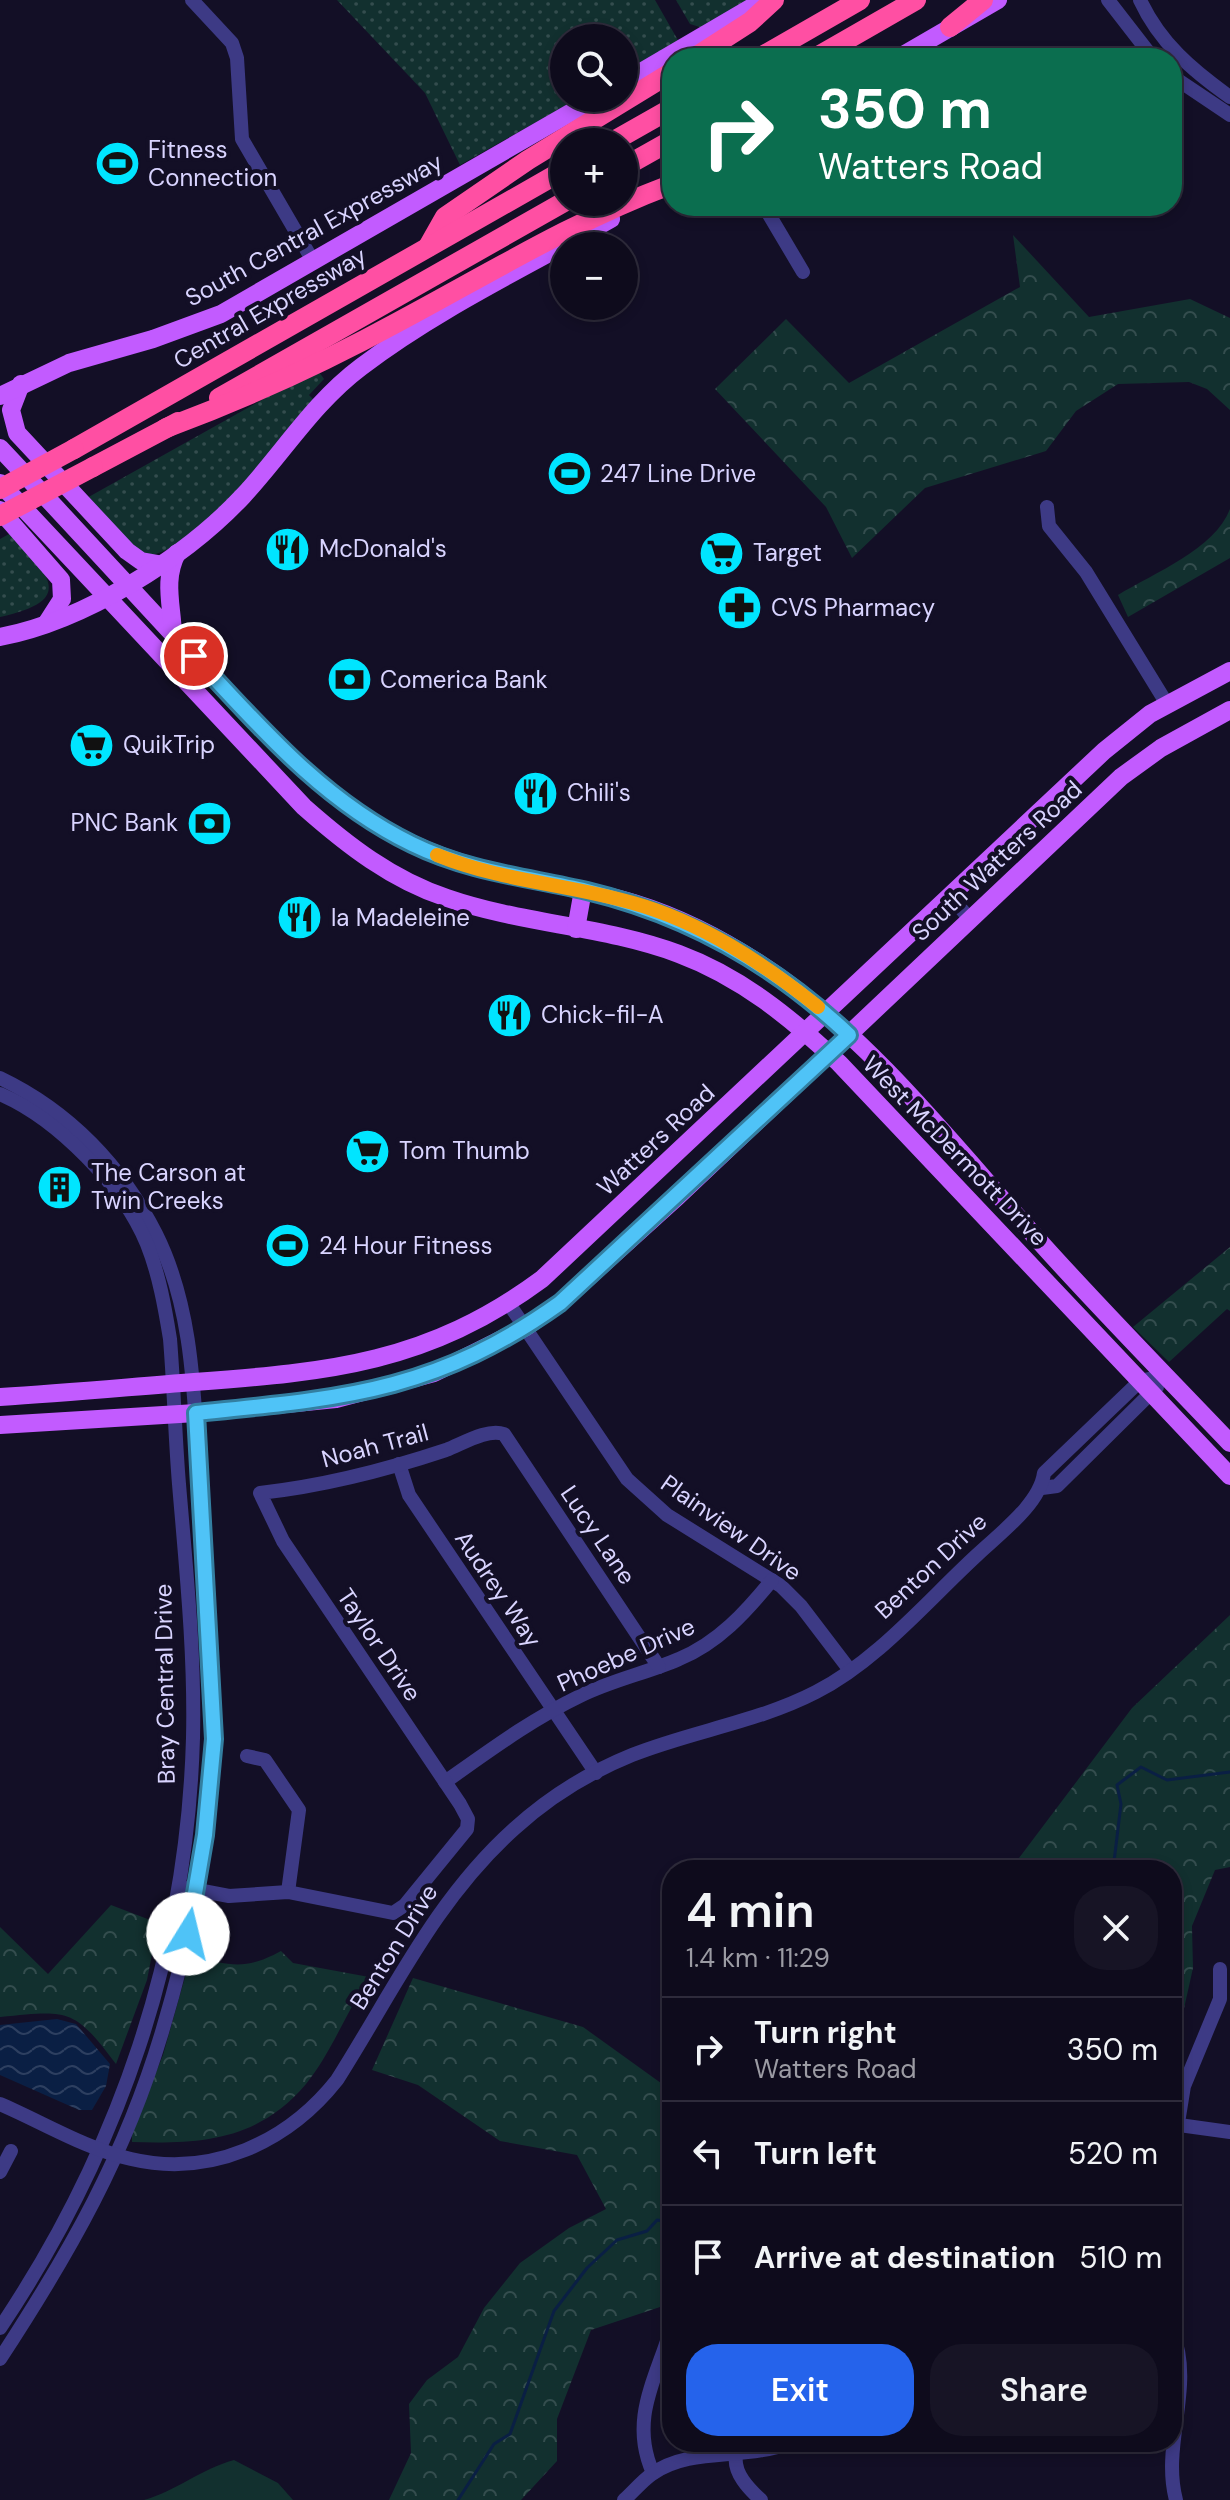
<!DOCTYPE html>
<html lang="en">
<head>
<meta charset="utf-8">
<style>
  body { margin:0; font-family:"DM Sans",sans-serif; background:#171425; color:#f1f3f6; height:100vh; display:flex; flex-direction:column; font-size:30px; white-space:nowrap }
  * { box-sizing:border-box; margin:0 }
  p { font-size:26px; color:#9b9ba3 }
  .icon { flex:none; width:44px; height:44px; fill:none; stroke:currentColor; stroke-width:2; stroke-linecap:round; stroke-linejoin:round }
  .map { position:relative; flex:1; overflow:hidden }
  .side { position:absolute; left:662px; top:1860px; width:520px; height:592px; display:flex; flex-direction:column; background:#0e0b1c; border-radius:32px; box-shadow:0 4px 12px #0003,0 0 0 2px #2e2b3b }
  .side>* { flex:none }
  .guide { position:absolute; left:662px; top:48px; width:520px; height:168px; border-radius:32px; box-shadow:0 4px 12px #0003,0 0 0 2px #2e2b3b; background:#0b6e4f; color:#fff; overflow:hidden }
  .tools { position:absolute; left:550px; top:24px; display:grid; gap:16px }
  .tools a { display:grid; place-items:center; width:88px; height:88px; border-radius:50%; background:#0e0b1c; box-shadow:0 4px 12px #0003,0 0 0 2px #2e2b3b; font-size:40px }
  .pin { position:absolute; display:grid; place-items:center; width:68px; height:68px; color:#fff; margin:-34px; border:4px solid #fff; border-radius:50%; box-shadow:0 2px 8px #0007 }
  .me { position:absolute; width:88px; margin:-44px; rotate:9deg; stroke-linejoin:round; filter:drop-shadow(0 0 6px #0008) }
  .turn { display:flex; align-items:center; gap:28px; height:168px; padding:0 24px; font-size:36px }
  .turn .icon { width:104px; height:104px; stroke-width:2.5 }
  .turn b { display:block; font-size:56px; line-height:68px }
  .round { display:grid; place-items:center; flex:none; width:84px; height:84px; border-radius:32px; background:#171425 }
  .head { display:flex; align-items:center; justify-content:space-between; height:136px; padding:0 24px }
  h1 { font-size:48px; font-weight:600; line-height:60px }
  .action { display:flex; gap:16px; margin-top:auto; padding:16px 24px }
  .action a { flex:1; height:92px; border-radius:32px; background:#2563eb; color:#fff; font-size:32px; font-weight:600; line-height:92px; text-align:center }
  .action a+a { background:#171425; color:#f1f3f6 }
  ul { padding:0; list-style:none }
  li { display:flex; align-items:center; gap:24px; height:104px; padding:0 24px; border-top:2px solid #2e2b3b }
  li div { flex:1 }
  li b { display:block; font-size:30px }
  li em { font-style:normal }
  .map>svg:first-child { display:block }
  .grass { fill:url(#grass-dots) }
  .forest { fill:url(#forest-crowns) }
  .green { fill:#12302f }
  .water { fill:url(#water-waves) }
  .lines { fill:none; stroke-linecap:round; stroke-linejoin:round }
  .stream { stroke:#0a1f44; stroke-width:3 }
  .minor { stroke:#3d3a85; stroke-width:14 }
  .major { stroke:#c25bff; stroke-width:18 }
  .highway { stroke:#ff4fa3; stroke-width:20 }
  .highway-bridge { stroke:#ff4fa3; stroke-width:20 }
  .route-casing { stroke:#337fa1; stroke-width:20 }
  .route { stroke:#4fc3f7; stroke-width:14 }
  .slow { stroke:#f59e0b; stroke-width:14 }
  .labels { text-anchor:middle; stroke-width:8; stroke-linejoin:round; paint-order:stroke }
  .poi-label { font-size:24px; fill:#d9d4ff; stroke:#130f26; text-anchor:start }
  .street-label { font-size:24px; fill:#d9d4ff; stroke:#130f26 }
</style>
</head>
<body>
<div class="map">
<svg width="1230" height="2500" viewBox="0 0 1230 2500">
  <defs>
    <pattern id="grass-dots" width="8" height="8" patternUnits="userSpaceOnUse" patternTransform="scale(2)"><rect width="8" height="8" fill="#12302f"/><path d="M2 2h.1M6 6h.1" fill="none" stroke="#344d4e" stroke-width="1.8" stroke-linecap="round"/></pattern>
    <pattern id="forest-crowns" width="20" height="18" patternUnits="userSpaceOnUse" patternTransform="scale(2)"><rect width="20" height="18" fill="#12302f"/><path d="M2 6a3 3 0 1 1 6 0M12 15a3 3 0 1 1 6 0" fill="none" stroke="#344d4e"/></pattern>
    <pattern id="water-waves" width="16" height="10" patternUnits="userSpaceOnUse" patternTransform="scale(2)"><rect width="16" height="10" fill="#0a1f44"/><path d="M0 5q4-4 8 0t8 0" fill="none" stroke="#2d3f60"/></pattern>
  </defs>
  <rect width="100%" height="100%" fill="#130f26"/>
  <g class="grass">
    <polygon points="337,0 655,0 679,42 624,73 624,38 564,38 564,98 579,98 460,165 425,93"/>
    <polygon points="676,0 753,0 703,28 690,24"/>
    <path d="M317,369L324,379L309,395L314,400C274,447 205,551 141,557L85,499Z"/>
    <path d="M11,533C49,576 77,600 0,617V539Z"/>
  </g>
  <g class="forest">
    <polygon points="1013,235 1089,317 1190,299 1230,318 1230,410 1207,389 1189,382 1118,384 1076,411 1046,451 925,488 852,558 826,507 715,389 786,319 849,383 1020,287"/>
    <path d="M1230,509V558L1128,617L1118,595C1154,573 1215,549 1230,509Z"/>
    <polygon points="1230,1247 1230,1311 1227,1309 1169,1362 1133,1327"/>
    <polygon points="1230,1615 1230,1867 1215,1870 1192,1926 1193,1968 1172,2062 1172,1870 1010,1870 1132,1708"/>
    <path d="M111,1905L158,1923L147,1980L116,2064C74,2008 69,2010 0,2017V1927L48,1974Z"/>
    <path d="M281,1951L293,1963L369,1977C347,2011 331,2053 306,2084C258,2141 200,2144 132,2142V2132L163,2055L191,1956C230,1965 245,1971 281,1951Z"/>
    <polygon points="413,1978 583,2027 672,2091 672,2303 591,2330 557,2419 557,2461 521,2500 389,2500 411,2453 409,2404 427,2380 458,2357 484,2308 520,2263 569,2228 606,2209 577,2155 500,2141 418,2085 372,2070"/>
  </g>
  <path class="green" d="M234,2460L278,2483L293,2500H144C176,2491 201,2469 234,2460Z"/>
  <polygon class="water" points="57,2019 76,2024 110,2064 106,2086 92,2110 79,2110 0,2075 0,2025"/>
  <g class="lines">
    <g class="stream">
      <polyline points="1113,1870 1121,1804 1117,1785 1141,1767 1167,1780 1230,1772"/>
      <polyline points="458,2500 494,2444 510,2434 554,2311 587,2268 617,2240 647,2231 657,2220 672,2222"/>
    </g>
    <g class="minor">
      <polyline points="192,0 232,43 237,58 242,139 313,261"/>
      <polyline points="1108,0 1153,58"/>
      <path d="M1140,0C1160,43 1192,70 1230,97"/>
      <polyline points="1172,76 1230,115"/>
      <polyline points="764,206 803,272"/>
      <polyline points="1047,507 1049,526 1086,572 1167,704"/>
      <polyline points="950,896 969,918"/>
      <path d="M0,1078C69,1111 122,1166 156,1234C193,1308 194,1394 199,1475C204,1562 214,1648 214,1735C214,1833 190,1938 162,2032C125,2156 70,2252 0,2359"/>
      <path d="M0,1094C58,1119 123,1186 147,1244C159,1274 165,1308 170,1339C174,1388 175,1436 179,1484C186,1568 195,1654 193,1738C187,1952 119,2151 0,2328"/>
      <polyline points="509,1304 627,1479 667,1515 781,1586 801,1606 849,1669"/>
      <polyline points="399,1464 409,1495 596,1773"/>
      <polyline points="1042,1488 1057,1486 1157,1387"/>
      <polyline points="247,1756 265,1760 299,1810 288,1892"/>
      <path d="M445,1782C489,1751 532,1719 580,1696C612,1680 647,1673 679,1659C718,1643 746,1612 772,1580"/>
      <path d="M187,1888L229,1896L288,1892L393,1913L405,1905L467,1829L468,1819L460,1804L283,1541L260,1493C323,1486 386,1470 446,1450C462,1444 487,1428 504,1434L659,1667"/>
      <path d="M0,2104C42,2122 86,2149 131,2159C211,2178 288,2142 337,2080C393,1992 435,1900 514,1829C548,1798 590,1772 632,1755C692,1731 758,1722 816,1692C877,1661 927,1601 977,1555C999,1534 1040,1504 1044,1473L1140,1381L1166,1375"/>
      <polyline points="1178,2123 1184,2086 1220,1999 1220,1969"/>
      <polyline points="1172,2124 1230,2132"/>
      <polyline points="0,2172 11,2151"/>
      <path d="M1172,2331C1195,2386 1161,2444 1176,2500"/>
      <path d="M736,2455C733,2473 749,2489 761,2500"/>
      <path d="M653,2473C630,2421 654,2383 670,2332"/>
      <path d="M624,2500C633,2492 642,2481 652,2474C691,2446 748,2461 791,2442"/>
    </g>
    <g class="major">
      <polyline points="898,58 998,0"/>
      <polyline points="624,82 764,0"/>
      <polyline points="21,384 11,410 17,433 127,551 141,561 158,564"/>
      <polyline points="0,396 69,363 153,339 221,314 596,98"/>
      <path d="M0,448C65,517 129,587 194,657C261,728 325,803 415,845C485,878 561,881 634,903C683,918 730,943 772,972C876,1044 956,1149 1040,1242C1102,1311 1167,1377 1230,1443"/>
      <path d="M0,483L304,807C347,845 392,880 447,898C522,924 604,926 679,954C741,977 791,1018 839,1063L1230,1476"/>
      <polyline points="0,510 61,580 62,599 46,624"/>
      <path d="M173,634C172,605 163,580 177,553"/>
      <path d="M0,637C84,621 185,558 243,496C283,453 313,403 361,367C437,309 528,266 611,219"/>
      <polyline points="576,929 583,890"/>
      <path d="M0,1397C65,1393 129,1387 194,1382C330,1372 428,1363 542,1279L1104,751L1150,714L1230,671"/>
      <polyline points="0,1425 196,1413 336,1399 434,1373 526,1327 560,1303 677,1197 1121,777 1161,748 1230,710"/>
    </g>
    <g class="highway">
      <polyline points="950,27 983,0"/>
      <polyline points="694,58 750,22 774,0"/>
      <polyline points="759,58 860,0"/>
      <polyline points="815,58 916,0"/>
      <polyline points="612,142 672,108"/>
      <polyline points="624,167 672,140"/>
      <polyline points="428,247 445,217 528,160 672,72"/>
      <polyline points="219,398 564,202"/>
      <path d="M166,428C246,398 323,363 398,322C488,274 574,221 670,185"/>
      <polyline points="74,449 564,170"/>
      <polyline points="93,467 178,422"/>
    </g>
    <g class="highway-bridge">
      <polyline points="0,489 74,449"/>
      <polyline points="0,516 93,467"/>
    </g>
  </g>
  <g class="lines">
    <defs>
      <path id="route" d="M188,1934L205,1835L214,1739L196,1413C344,1398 435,1392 560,1303L849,1035C774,964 687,915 587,891C527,877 469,872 412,844C323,801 260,727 194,656"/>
    </defs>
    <use href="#route" class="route-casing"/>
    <use href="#route" class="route"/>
    <path class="slow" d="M437,855C500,881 568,884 633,903C701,922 763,963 818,1007"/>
  </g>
  <defs>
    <symbol id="stadium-disc" viewBox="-11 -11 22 22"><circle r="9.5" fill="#00e5ff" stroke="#130f26"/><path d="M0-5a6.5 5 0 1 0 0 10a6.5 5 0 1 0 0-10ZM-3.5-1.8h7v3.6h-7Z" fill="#111"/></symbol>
    <symbol id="restaurant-disc" viewBox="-11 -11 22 22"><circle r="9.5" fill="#00e5ff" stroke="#130f26"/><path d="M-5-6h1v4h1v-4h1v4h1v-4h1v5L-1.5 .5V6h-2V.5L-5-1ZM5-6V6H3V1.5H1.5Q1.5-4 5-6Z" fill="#111"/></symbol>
    <symbol id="supermarket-disc" viewBox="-11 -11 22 22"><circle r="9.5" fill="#00e5ff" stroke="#130f26"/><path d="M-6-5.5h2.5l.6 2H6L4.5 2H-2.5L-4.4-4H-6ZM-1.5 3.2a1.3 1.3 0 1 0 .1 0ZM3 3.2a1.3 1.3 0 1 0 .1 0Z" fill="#111"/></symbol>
    <symbol id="pharmacy-disc" viewBox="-11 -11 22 22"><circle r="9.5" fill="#00e5ff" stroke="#130f26"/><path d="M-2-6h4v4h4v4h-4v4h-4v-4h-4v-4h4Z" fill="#111"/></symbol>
    <symbol id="bank-disc" viewBox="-11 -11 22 22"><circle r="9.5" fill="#00e5ff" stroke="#130f26"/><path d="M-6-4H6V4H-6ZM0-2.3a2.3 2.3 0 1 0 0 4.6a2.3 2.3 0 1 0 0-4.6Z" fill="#111"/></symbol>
    <symbol id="building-disc" viewBox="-11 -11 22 22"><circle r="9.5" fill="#00e5ff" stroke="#130f26"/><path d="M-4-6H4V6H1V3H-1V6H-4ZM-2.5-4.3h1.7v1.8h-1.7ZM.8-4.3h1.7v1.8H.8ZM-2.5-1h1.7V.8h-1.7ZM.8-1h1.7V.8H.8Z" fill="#111"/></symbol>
  </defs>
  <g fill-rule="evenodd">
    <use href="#stadium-disc" x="92" y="138" width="51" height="51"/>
    <use href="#stadium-disc" x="544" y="448" width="51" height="51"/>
    <use href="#restaurant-disc" x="262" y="524" width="51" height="51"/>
    <use href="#supermarket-disc" x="696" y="528" width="51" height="51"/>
    <use href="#pharmacy-disc" x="714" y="582" width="51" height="51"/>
    <use href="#bank-disc" x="324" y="654" width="51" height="51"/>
    <use href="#supermarket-disc" x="66" y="720" width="51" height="51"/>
    <use href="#restaurant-disc" x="510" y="768" width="51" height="51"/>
    <use href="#bank-disc" x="184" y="798" width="51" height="51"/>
    <use href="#restaurant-disc" x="274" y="892" width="51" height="51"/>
    <use href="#restaurant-disc" x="484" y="990" width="51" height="51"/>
    <use href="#supermarket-disc" x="342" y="1126" width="51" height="51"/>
    <use href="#building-disc" x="34" y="1162" width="51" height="51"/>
    <use href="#stadium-disc" x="262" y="1220" width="51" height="51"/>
  </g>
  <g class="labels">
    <g class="poi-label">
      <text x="148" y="158">Fitness<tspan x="148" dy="28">Connection</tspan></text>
      <text x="600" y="482">247 Line Drive</text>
      <text x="319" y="557">McDonald's</text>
      <text x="753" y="561">Target</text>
      <text x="771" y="616">CVS Pharmacy</text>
      <text x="380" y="688">Comerica Bank</text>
      <text x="123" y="753">QuikTrip</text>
      <text x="567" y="801">Chili's</text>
      <text x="178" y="831" text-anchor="end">PNC Bank</text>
      <text x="331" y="926">la Madeleine</text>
      <text x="541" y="1023">Chick-fil-A</text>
      <text x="399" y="1159">Tom Thumb</text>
      <text x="91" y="1181">The Carson at<tspan x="91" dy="28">Twin Creeks</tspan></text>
      <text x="319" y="1254">24 Hour Fitness</text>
    </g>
    <g class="street-label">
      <text transform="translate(314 230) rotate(-29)" y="8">South Central Expressway</text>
      <text transform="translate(270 308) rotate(-30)" y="8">Central Expressway</text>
      <text transform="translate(997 861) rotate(-43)" y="8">South Watters Road</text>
      <text transform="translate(656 1140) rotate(-43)" y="8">Watters Road</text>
      <text transform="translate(955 1151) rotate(46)" y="8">West McDermott Drive</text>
      <text transform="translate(375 1446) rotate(-15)" y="8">Noah Trail</text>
      <text transform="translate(731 1528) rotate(35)" y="8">Plainview Drive</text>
      <text transform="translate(598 1535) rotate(56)" y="8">Lucy Lane</text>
      <text transform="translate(931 1566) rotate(-43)" y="8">Benton Drive</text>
      <text transform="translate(498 1589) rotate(56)" y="8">Audrey Way</text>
      <text transform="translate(379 1645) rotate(56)" y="8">Taylor Drive</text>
      <text transform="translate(626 1655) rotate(-24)" y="8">Phoebe Drive</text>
      <text transform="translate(165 1684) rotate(-91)" y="8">Bray Central Drive</text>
      <text transform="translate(394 1947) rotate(-58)" y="8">Benton Drive</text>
    </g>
  </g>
</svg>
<div class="tools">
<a><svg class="icon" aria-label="search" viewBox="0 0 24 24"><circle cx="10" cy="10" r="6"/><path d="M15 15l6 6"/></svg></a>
<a>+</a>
<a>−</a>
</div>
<div class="pin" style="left:194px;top:656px;background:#d93025"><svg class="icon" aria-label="arrive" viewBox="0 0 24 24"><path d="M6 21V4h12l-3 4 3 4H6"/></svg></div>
<svg class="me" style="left:188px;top:1934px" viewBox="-20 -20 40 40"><circle r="19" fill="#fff"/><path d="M0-13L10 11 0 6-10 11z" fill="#4fc3f7"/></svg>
<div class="guide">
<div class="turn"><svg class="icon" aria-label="right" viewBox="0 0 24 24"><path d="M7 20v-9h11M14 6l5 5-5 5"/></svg><div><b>350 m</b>Watters Road</div></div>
</div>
<section class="side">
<div class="head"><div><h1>4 min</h1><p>1.4 km · 11:29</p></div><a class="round"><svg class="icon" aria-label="close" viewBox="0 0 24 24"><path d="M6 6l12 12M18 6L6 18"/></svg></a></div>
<ul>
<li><svg class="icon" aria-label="right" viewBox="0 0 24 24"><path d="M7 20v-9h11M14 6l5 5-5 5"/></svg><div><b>Turn right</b><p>Watters Road</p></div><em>350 m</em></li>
<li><svg class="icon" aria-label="left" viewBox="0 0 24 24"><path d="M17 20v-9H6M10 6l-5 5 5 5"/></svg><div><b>Turn left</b></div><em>520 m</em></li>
<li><svg class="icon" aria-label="arrive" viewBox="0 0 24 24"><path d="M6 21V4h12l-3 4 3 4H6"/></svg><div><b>Arrive at destination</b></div><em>510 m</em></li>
</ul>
<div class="action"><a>Exit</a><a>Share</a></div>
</section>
</div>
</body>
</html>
